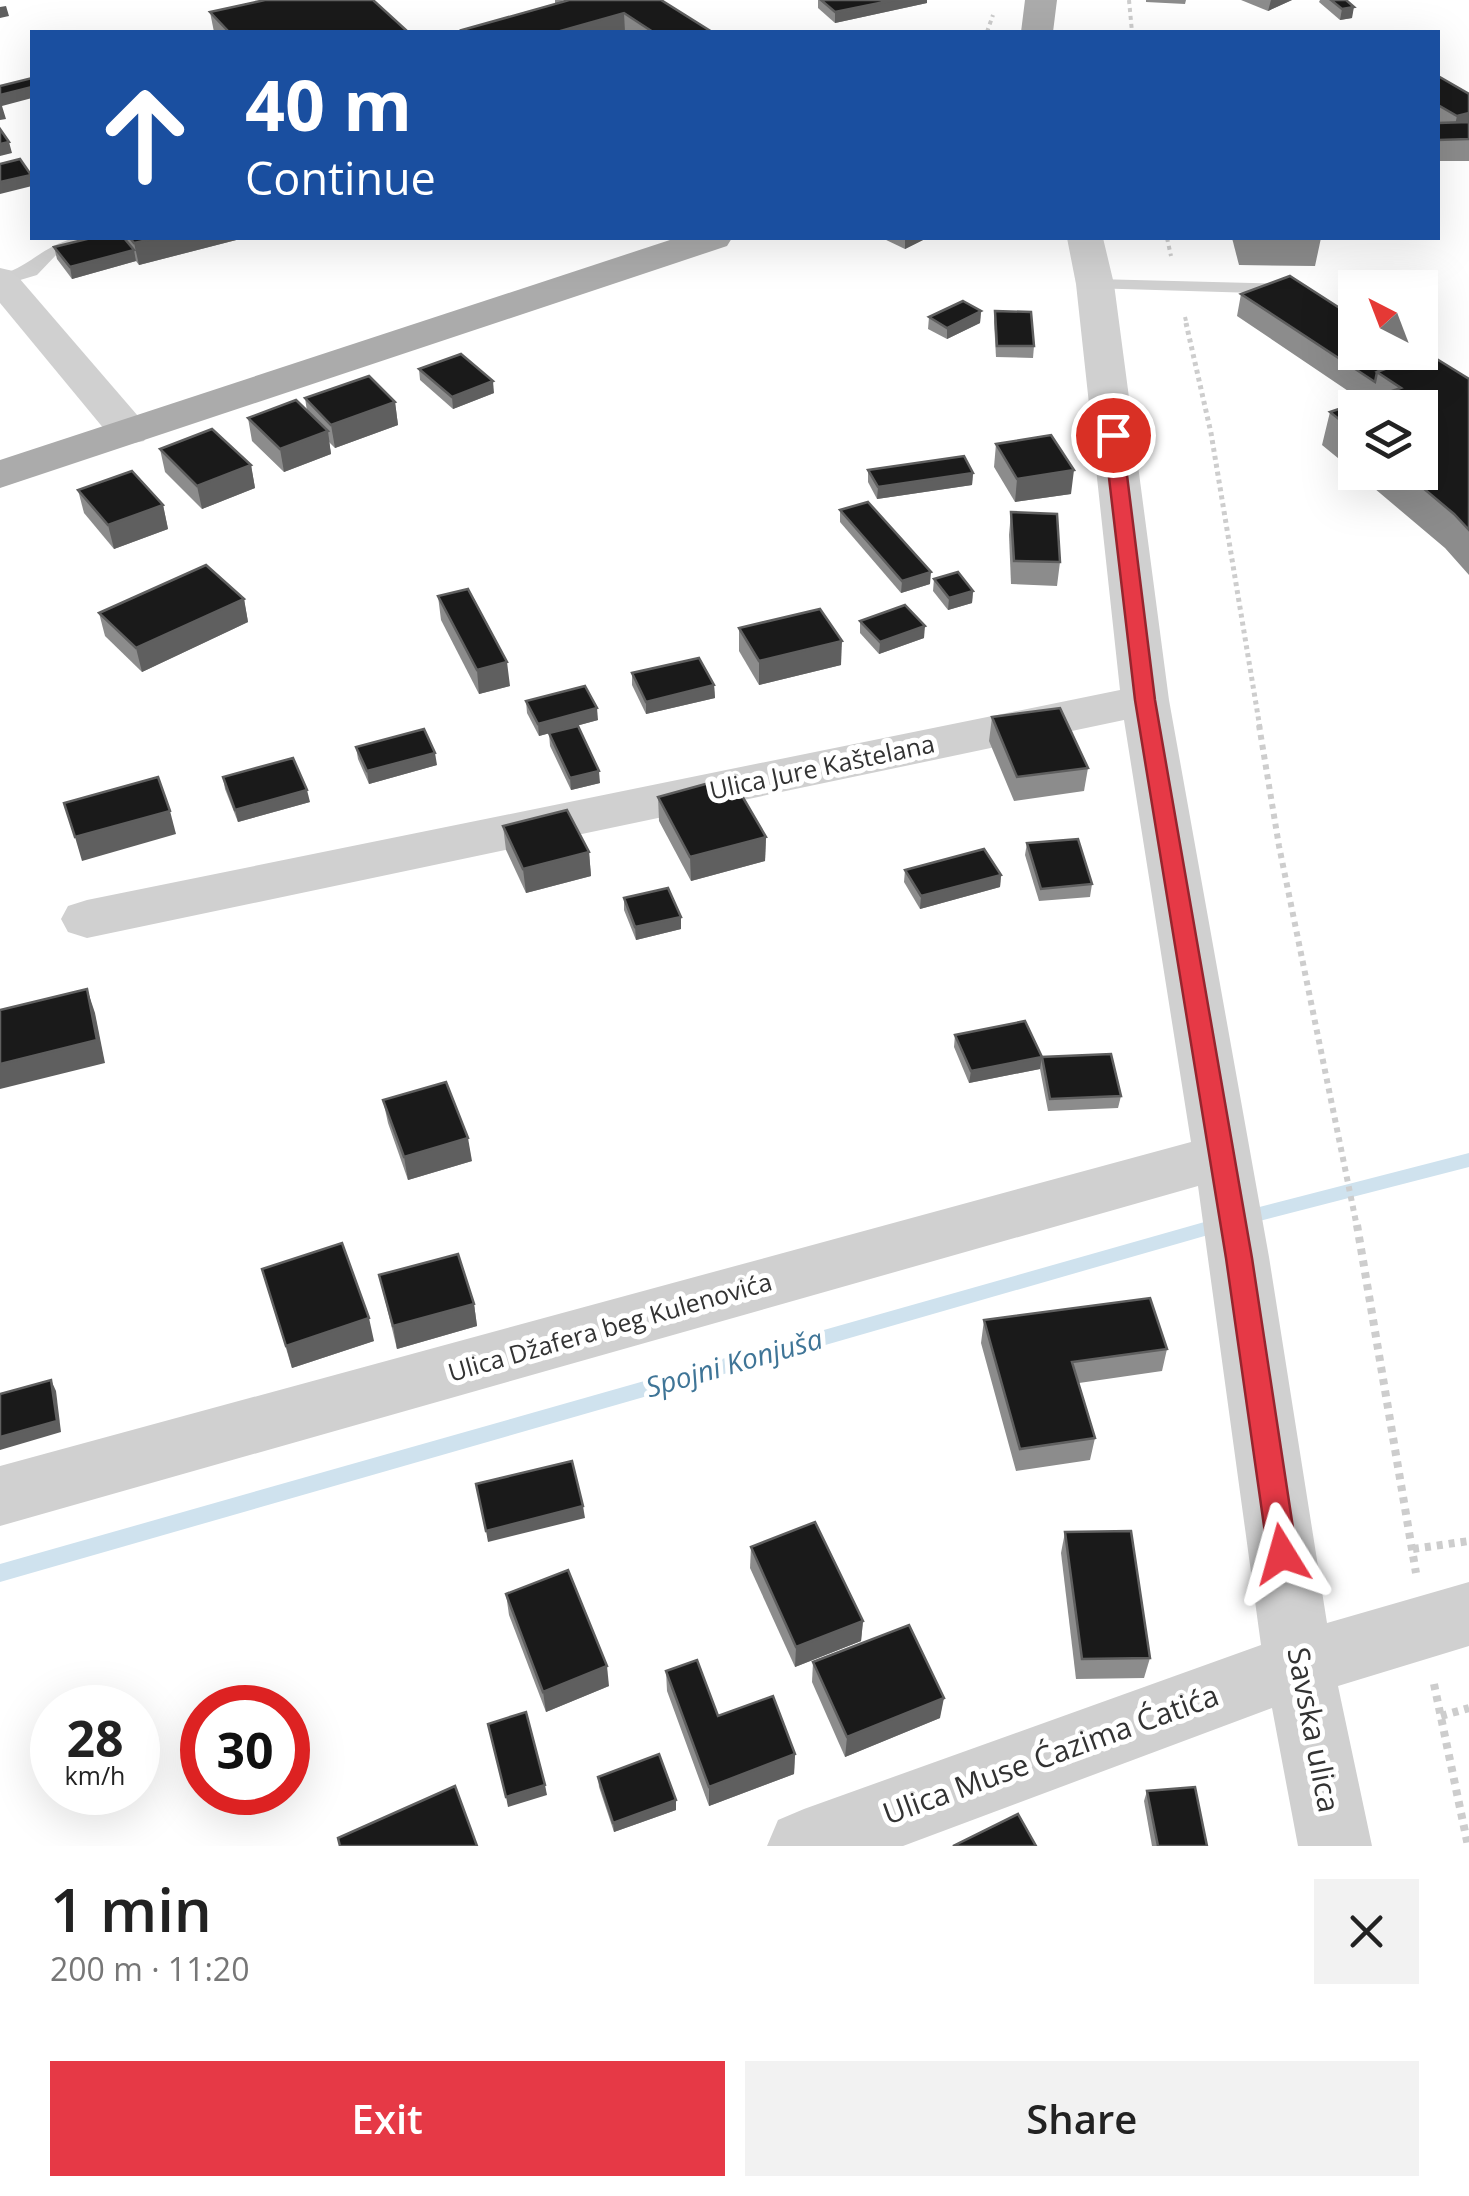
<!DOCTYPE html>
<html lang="en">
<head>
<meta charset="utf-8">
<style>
  body { margin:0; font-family:"Open Sans",sans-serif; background:#f2f2f2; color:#222; height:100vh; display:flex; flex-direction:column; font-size:38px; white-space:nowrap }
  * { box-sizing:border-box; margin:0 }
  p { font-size:32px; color:#767676 }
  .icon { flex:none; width:55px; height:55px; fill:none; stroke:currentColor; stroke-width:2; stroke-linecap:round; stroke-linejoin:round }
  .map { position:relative; height:1846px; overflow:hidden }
  .side { display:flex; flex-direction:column; background:#fff; flex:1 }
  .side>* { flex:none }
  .top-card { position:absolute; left:30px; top:30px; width:1410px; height:210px; border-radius:0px; box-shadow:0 10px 40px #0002; background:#1a4fa0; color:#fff; overflow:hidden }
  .needle { width:65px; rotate:318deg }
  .buttons { position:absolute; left:1338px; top:270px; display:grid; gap:20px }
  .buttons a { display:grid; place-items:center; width:100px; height:100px; border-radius:0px; background:#fff; box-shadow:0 10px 40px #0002; font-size:50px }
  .speed { position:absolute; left:30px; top:1685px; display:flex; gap:20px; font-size:50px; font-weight:700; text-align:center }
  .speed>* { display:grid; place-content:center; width:130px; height:130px; border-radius:50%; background:#fff; box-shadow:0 10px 40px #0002; line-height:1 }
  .speed small { font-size:25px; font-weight:400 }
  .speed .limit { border:15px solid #d22; background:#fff; color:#111 }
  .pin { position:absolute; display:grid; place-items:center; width:85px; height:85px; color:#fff; margin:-42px; border:5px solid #fff; border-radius:50%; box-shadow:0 2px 10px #0007 }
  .me { position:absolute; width:110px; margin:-55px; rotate:352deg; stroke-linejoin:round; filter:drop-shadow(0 0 8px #0008) }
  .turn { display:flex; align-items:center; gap:35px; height:210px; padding:0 50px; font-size:45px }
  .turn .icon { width:130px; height:130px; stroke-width:2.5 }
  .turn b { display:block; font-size:70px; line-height:85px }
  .round { display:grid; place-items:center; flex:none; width:105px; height:105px; border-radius:0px; background:#f2f2f2 }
  .headline { display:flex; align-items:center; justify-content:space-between; height:170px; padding:0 50px }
  h1 { font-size:60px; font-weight:600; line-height:75px }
  .action { display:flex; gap:20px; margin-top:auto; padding:20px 50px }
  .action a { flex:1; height:115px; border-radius:0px; background:#e63946; color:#fff; font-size:40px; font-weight:600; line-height:115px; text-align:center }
  .action a+a { background:#f2f2f2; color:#222 }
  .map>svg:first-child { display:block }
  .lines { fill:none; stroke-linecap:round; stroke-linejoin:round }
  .stream { fill:#cfe2ee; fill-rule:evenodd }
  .path-far3 { stroke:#cdcdcd; stroke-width:4; stroke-dasharray:4 4; stroke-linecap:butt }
  .path-far2 { stroke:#cdcdcd; stroke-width:5; stroke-dasharray:4 4; stroke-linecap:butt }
  .path-far1 { stroke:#cdcdcd; stroke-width:6; stroke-dasharray:5 5; stroke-linecap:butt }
  .path { stroke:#cdcdcd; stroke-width:8; stroke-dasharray:6 6; stroke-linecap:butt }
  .lane { fill:#d0d0d0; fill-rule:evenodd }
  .street { fill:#d0d0d0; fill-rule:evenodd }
  .primary { fill:#ababab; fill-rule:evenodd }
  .wall { fill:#8c8c8c }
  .shaded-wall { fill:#5f5f5f }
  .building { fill:#1a1a1a; stroke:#5f5f5f; stroke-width:2.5 }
  .route { fill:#e63946; stroke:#96252e; stroke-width:2.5 }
  .labels { text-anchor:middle; stroke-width:10; stroke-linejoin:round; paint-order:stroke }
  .street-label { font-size:25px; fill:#333; stroke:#fff }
  .water-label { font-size:28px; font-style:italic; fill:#3f7597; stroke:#fff }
  .near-street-label { font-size:30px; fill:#333; stroke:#fff }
</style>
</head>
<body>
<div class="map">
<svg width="1469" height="1846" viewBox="0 0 1469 1846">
  <rect width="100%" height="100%" fill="#fff"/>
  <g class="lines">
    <g class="stream">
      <polygon points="1469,1153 1469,1167 1244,1225 1238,1223 1236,1218 1238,1213 1244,1211"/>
      <polygon points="1222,1217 1228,1219 1230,1224 1228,1229 1222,1231 0,1582 0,1564"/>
    </g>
    <g class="path-far3">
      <polyline points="1129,0 1132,32"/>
      <polyline points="987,32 993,15"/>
      <polyline points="1167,238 1171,256"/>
      <polyline points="1185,317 1187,325"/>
    </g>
    <polyline class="path-far2" points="1186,323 1211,433 1260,728"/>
    <polyline class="path-far1" points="1259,725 1279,846 1357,1227"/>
    <g class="path">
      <polyline points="1357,1225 1416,1573"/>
      <polyline points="1413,1549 1469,1541"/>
      <polyline points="1434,1684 1468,1846"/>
      <polyline points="1441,1716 1469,1708"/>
    </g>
    <g class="lane">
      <path d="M74,238H100L57,254L37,275L0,286V275C32,265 40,248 74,238Z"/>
      <polygon points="1095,279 1290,284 1299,289 1290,294 1089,288 1089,280"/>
    </g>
    <g class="street">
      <polygon points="1067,238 1103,238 1114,284 1169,700 1269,1257 1327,1623 1469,1582 1469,1646 1338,1686 1372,1846 1298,1846 1272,1708 903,1846 767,1846 778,1820 804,1809 1261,1645 1198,1186 0,1526 0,1466 1191,1142 1124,720 87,938 68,932 61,919 68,906 87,900 1120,690 1076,284"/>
      <polygon points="0,268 13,271 144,423 150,432 144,441 129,444 114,441 0,303"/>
    </g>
    <g class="primary">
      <polygon points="1025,0 1057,0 1053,32 1021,32"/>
      <polygon points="676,238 732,238 727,246 0,488 0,460"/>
    </g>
  </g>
  <g class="wall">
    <polygon points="555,0 661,0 712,32 462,32 462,30 555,4"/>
    <polygon points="818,0 927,0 927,3 835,23 818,8"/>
    <polygon points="1146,0 1186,0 1185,4 1146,2"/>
    <polygon points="1241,0 1292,0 1268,11"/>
    <polygon points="1320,0 1346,0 1352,18 1340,20 1319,2"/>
    <polygon points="210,12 407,31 407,32 214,32"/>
    <polygon points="1438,76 1469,94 1469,161 1438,161"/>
    <polygon points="91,238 244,238 139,265 136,261 72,279 57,259 54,247"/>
    <polygon points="882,238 927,238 905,249"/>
    <polygon points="1232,238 1321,238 1315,266 1239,265"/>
    <polygon points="1241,294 1416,357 1469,379 1469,575 1445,548 1355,472 1420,472 1355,408 1355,472 1322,445 1330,412 1363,401 1237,316"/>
    <polygon points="981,311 980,323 947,339 928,329 929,317"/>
    <polygon points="995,311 1034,346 1033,358 996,357 994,322"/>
    <polygon points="419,369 494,393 453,409 420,380"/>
    <polygon points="305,398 395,402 398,425 335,448 329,442 331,454 284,472 252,441 248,418 307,411"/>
    <polygon points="996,444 1071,494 1015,502 994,467"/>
    <polygon points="160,449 251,465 255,488 202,509 165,472"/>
    <polygon points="868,470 973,473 972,485 877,499 868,482"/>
    <polygon points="78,490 163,505 168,529 114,549 84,513"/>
    <polygon points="840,510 930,584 901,593 840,522"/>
    <polygon points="1011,512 1060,562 1057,586 1011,584 1009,535"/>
    <polygon points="934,579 973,591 972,603 948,610 933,591"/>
    <polygon points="438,596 510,686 479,694 441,620"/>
    <polygon points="244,599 248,622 142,672 105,636 99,613"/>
    <polygon points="860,621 924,638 879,654 860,633"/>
    <polygon points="739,628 841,665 759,685 739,651"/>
    <polygon points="632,673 714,685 715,698 646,714 632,685"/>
    <polygon points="526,701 598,720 539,736 527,713"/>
    <polygon points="992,717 1088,768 1084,791 1014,801 989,741"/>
    <polygon points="549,733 600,783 571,790 550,746"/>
    <polygon points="356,747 437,765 369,784 358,759"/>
    <polygon points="223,777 310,802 238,822 225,789"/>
    <polygon points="658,797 766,837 765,861 691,881 659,821"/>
    <polygon points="503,826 589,852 591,876 526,893 506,850"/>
    <polygon points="1027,843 1092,884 1090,897 1039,901 1025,855"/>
    <polygon points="905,870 1001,875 1000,887 920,909 904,882"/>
    <polygon points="624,898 681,917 681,929 636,940 624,910"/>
    <polygon points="955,1035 1042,1057 1121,1096 1118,1108 1048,1111 1040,1069 969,1083 954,1047"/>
    <polygon points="383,1100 472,1161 408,1180 388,1123"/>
    <polygon points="262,1269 374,1341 292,1368"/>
    <polygon points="379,1275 474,1304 477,1326 397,1349"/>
    <polygon points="984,1320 1167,1349 1162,1371 1079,1383 1095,1438 1090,1460 1016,1471 981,1343"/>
    <polygon points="1065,1532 1150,1658 1144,1678 1076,1679 1061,1553"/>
    <polygon points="751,1547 863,1621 861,1641 795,1667 750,1568"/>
    <polygon points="506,1594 609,1686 546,1712 509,1615"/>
    <polygon points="813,1662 940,1718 845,1757 812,1682"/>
    <polygon points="666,1671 718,1716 795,1754 794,1774 709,1806 667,1691"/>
    <polygon points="598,1777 676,1800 676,1810 614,1832 599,1787"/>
    <polygon points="1147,1791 1207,1846 1152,1846 1144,1801"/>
  </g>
  <g class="shaded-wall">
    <polygon points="894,0 927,0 927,3 835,23 835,12"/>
    <polygon points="1271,0 1292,0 1268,11"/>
    <polygon points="6,6 9,16 0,18 0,7"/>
    <polygon points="1354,7 1352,18 1340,20 1342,9"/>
    <polygon points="624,13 625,32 557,32"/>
    <polygon points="32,87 32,98 2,106 6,119 0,120 0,95"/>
    <polygon points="1469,113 1469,133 1452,138 1457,116"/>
    <polygon points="9,142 12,153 0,156 0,144"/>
    <polygon points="31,175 32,186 0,194 0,182"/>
    <polygon points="157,238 244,238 139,265 134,243"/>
    <polygon points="905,238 927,238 905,249"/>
    <polygon points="134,250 136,261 72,279 70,267"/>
    <polygon points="981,311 980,323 947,339 947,328"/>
    <polygon points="493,381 494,393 453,409 452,397"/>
    <polygon points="395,402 398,425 335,448 331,425"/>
    <polygon points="328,431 331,454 284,472 280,449"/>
    <polygon points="251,465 255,488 202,509 197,486"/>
    <polygon points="1074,470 1071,494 1015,502 1017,479"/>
    <polygon points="973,473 972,485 877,499 878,487"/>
    <polygon points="163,505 168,529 114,549 108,525"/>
    <polygon points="931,572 930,584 901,593 902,581"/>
    <polygon points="973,591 972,603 948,610 949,598"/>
    <polygon points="244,599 248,622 142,672 136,648"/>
    <polygon points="925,626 924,638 879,654 880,642"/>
    <polygon points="842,641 841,665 759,685 759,661"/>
    <polygon points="507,662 510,686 479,694 477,670"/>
    <polygon points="714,685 715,698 646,714 646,702"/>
    <polygon points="597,708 598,720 539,736 538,724"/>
    <polygon points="435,753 437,765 369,784 367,771"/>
    <polygon points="599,771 600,783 571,790 570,778"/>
    <polygon points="307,790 310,802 238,822 235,810"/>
    <polygon points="170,811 176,834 82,861 75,837"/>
    <polygon points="766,837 765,861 691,881 690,857"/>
    <polygon points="589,852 591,876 526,893 523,869"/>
    <polygon points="1001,875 1000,887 920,909 921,896"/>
    <polygon points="681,917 681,929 636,940 635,927"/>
    <polygon points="87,989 95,1013 105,1063 0,1089 0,1064"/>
    <polygon points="1042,1057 1040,1069 969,1083 971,1071"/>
    <polygon points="468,1138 472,1161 408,1180 404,1157"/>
    <polygon points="474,1304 477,1326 397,1349 393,1326"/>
    <polygon points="369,1318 374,1341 292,1368 286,1346"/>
    <polygon points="51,1380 56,1391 61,1432 0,1450 0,1437"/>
    <polygon points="583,1506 585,1518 488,1542 486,1531"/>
    <polygon points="863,1621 861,1641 795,1667 796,1647"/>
    <polygon points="607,1666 609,1686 546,1712 543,1692"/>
    <polygon points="944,1698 940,1718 845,1757 847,1737"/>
    <polygon points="795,1754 794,1774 709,1806 709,1787"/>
    <polygon points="545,1785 547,1795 508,1807 506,1797"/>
    <polygon points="676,1800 676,1810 614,1832 613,1823"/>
  </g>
  <g class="building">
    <polygon points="265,0 373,0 407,31 229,32 210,12"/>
    <polygon points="564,0 661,0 712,32 653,32 624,13 557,32 465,32 462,30 566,1"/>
    <polygon points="821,0 894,0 835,12"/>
    <polygon points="1331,0 1346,0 1354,7 1342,9"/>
    <polygon points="1438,76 1469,94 1469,113 1457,116 1438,105"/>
    <polygon points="32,78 32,87 0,95 0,86"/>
    <polygon points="1469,122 1469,139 1438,140 1438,123"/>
    <polygon points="0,129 9,142 0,144"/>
    <polygon points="20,159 31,175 0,182 0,164"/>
    <polygon points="91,238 124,238 134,250 70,267 54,247"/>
    <polygon points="130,238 157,238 134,243"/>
    <polygon points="1290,276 1355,318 1355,352 1409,352 1416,357 1377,372 1375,382 1241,294"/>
    <polygon points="963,301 981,311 947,328 929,317"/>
    <polygon points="995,311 1031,312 1034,346 997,346"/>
    <polygon points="1427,353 1469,379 1469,530 1454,514 1404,472 1420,472 1420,408 1355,408 1355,432 1330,412 1401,388 1377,372"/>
    <polygon points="461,354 493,381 452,397 419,369"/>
    <polygon points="369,376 395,402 331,425 305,398"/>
    <polygon points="296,400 328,431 280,449 248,418"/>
    <polygon points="212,429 251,465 197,486 160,449"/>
    <polygon points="1051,435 1074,470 1017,479 996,444"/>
    <polygon points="964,456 973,473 878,487 868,470"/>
    <polygon points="132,471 163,505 108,525 78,490"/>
    <polygon points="868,502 931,572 902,581 840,510"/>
    <polygon points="1011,512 1057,514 1060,562 1014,561"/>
    <polygon points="206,565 244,599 136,648 99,613"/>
    <polygon points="958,572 973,591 949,598 934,579"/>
    <polygon points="468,589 507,662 477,670 438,596"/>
    <polygon points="905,605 925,626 880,642 860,621"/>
    <polygon points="820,609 842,641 759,661 739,628"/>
    <polygon points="699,658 714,685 646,702 632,673"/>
    <polygon points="585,686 597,708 538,724 526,701"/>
    <polygon points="1060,708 1088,768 1017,777 992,717"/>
    <polygon points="578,726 599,771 570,778 549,733"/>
    <polygon points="424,729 435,753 367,771 356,747"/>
    <polygon points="293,758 307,790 235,810 223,777"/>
    <polygon points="158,777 170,811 75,837 64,803"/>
    <polygon points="731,777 766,837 690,857 658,797"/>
    <polygon points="567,810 589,852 523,869 503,826"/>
    <polygon points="1078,839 1092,884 1041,889 1027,843"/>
    <polygon points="984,849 1001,875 921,896 905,870"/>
    <polygon points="668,888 681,917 635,927 624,898"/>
    <polygon points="87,989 97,1040 0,1064 0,1010"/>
    <polygon points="1025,1021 1042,1057 971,1071 955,1035"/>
    <polygon points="1111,1054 1121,1096 1050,1099 1042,1057"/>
    <polygon points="446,1082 468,1138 404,1157 383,1100"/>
    <polygon points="342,1243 369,1318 286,1346 262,1269"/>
    <polygon points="458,1254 474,1304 393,1326 379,1275"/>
    <polygon points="1150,1298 1167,1349 1072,1362 1095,1438 1020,1449 984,1320"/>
    <polygon points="51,1380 57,1421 0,1437 0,1394"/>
    <polygon points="572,1461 583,1506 486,1531 476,1484"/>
    <polygon points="815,1522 863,1621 796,1647 751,1547"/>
    <polygon points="1131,1531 1150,1658 1082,1659 1065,1532"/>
    <polygon points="568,1570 607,1666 543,1692 506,1594"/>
    <polygon points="909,1625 944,1698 847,1737 813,1662"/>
    <polygon points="697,1660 718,1716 773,1696 795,1754 709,1787 666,1671"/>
    <polygon points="526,1712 545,1785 506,1797 488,1724"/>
    <polygon points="659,1754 676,1800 613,1823 598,1777"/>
    <polygon points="455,1786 477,1846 340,1846 338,1838"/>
    <polygon points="1195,1787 1207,1846 1158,1846 1147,1791"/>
    <polygon points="1018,1814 1036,1846 953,1846"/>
  </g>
  <polygon class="route" points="1113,430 1122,435 1155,700 1252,1258 1297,1554 1293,1563 1282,1567 1272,1563 1268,1554 1226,1258 1135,700 1104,435"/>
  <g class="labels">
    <g class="street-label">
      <text transform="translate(822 767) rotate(-12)" y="9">Ulica Jure Kaštelana</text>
      <text transform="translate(610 1327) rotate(-16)" y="9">Ulica Džafera beg Kulenovića</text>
    </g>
    <g class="water-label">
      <text transform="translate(734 1363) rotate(-16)" y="10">Spojni Konjuša</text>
    </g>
    <g class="near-street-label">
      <text transform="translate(1313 1730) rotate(79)" y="10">Savska ulica</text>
      <text transform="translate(1051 1755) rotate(-20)" y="10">Ulica Muse Ćazima Ćatića</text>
    </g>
  </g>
</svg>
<div class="buttons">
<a><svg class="needle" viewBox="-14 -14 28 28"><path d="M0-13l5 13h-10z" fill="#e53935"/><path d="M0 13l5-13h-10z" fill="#767676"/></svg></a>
<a><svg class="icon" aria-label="layers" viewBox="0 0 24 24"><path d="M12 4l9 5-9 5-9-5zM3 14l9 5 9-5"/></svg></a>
</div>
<div class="speed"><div>28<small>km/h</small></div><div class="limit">30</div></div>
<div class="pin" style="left:1113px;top:435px;background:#d93025"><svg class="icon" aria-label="arrive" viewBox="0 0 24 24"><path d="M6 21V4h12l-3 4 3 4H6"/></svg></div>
<svg class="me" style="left:1282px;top:1554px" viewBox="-20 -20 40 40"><path d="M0-17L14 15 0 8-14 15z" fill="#e63946" stroke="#fff" stroke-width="4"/></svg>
<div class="top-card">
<div class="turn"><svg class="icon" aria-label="ahead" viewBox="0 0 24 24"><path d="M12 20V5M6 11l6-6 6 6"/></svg><div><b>40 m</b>Continue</div></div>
</div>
</div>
<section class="side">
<div class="headline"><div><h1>1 min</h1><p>200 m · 11:20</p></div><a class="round"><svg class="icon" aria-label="close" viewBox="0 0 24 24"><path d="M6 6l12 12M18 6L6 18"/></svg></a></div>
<div class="action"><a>Exit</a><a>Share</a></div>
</section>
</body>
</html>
